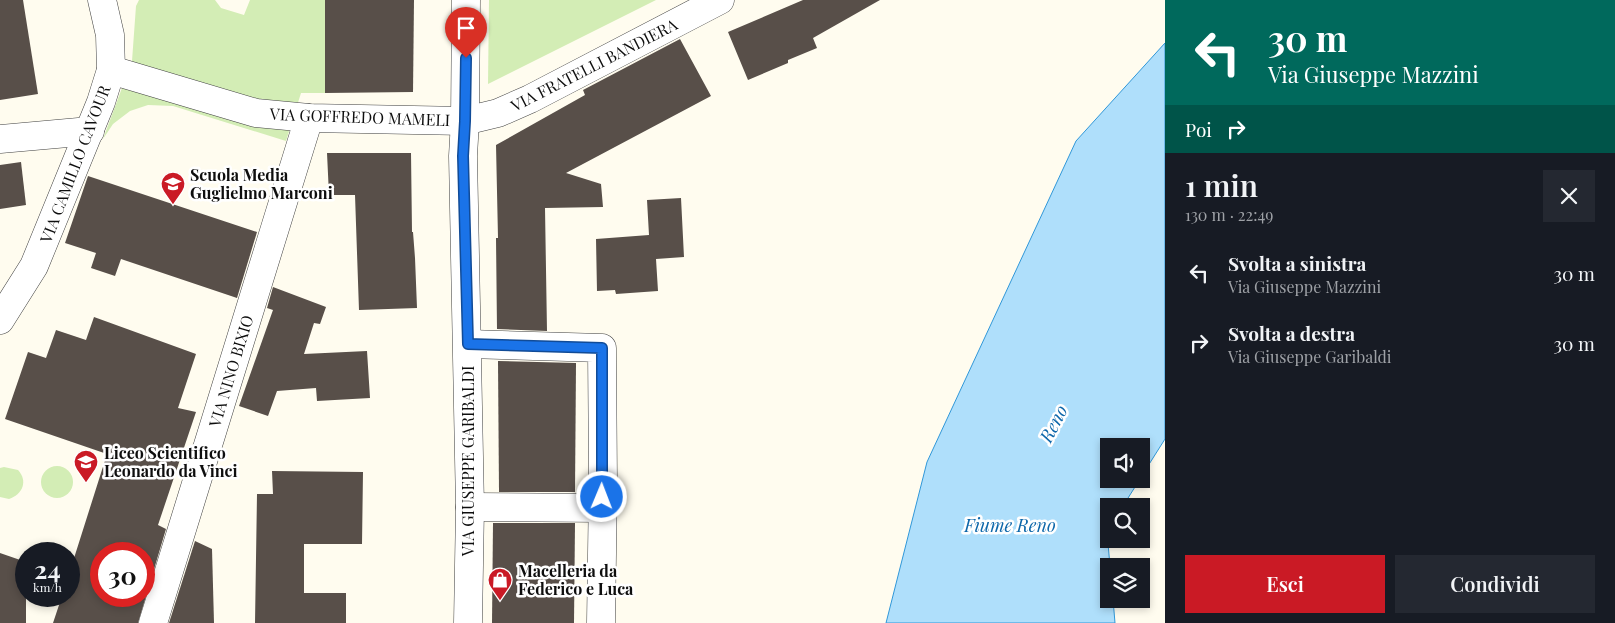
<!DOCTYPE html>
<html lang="it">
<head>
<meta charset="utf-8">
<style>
  body { margin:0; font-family:"Playfair Display",serif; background:#242831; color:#f1f3f6; height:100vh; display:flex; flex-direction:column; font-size:19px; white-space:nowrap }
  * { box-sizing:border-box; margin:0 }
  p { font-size:16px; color:#9ea1a6 }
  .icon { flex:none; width:28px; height:28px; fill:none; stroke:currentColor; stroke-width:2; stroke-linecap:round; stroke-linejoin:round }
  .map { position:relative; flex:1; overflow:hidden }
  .drawer { display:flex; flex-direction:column; background:#171b24; width:450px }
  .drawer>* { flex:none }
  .top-card { background:#00695c; color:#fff; overflow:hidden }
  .tools { position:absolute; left:1100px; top:438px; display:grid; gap:10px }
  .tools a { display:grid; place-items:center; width:50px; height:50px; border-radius:0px; background:#171b24; box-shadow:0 2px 8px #0003; font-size:25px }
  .speed { position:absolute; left:15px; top:542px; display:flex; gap:10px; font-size:25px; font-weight:700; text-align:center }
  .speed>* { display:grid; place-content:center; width:65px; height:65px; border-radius:50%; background:#171b24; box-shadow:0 2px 8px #0003; line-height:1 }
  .speed small { font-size:12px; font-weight:400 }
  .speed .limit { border:8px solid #d22; background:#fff; color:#111 }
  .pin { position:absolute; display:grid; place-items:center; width:42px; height:42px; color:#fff; margin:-51px -21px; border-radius:50% 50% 50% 0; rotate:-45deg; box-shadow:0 0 5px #0007 }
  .pin .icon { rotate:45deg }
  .me { position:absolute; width:55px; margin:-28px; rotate:1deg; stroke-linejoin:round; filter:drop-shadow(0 0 4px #0008) }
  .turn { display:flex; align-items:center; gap:18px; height:105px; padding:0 20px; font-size:22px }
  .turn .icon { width:65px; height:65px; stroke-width:2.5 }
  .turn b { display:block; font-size:35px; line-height:42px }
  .then { display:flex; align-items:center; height:48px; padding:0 20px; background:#0003; gap:10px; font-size:19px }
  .round { display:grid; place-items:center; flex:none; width:52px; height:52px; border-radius:0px; background:#242831 }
  .overview { display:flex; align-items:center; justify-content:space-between; height:85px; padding:0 20px }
  h1 { font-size:30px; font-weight:600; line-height:38px }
  .action { display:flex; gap:10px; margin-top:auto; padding:10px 20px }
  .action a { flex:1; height:58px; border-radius:0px; background:#ca1a25; color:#fff; font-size:20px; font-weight:600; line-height:58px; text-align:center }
  .action a+a { background:#242831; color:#f1f3f6 }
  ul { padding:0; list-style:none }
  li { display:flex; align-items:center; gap:15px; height:70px; padding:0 20px }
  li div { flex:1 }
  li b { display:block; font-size:19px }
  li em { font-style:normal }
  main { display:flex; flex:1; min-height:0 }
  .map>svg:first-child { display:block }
  .green { fill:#d3edb5 }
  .water { fill:#afdffb; stroke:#3097d8 }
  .building { fill:#584f49; fill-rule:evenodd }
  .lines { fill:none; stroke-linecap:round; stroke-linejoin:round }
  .street-casing { stroke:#414141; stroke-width:29 }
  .street { stroke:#fff; stroke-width:28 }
  .route-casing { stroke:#114b97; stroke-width:12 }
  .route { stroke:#1a73e8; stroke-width:9 }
  .labels { text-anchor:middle; stroke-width:5; stroke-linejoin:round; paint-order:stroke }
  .street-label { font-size:16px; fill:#0e0e0e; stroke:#fff }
  .poi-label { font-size:16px; font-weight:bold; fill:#0e0e0e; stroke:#fff; text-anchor:start }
  .water-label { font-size:18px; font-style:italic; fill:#0d67aa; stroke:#fff }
</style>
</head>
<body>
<main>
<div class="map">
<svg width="1165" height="623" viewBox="0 0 1165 623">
  <rect width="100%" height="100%" fill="#fffcef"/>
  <g class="green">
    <polygon points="139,0 215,0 221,8 244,15 250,0 325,0 325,93 301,93 286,141 173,106 148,105 130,111 113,124 103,139 132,61 136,6"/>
    <polygon points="489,0 656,0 488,84"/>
    <circle cx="57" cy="482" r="16"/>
    <path d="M4,467L18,470C28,481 23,494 9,499L0,497V468Z"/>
  </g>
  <polygon class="water" points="1165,43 1165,439 1141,477 1141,446 1109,446 1109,479 1140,479 1123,506 1109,506 1109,529 1107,532 1110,566 1109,599 1113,599 1115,623 886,623 927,462 1076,141"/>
  <g class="building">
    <polygon points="0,0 23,0 38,94 0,100"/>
    <polygon points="325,0 414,0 413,92 325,93"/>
    <polygon points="803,0 880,0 813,38 817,48 788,60 788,63 748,80 728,32"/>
    <polygon points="680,39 711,96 566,173 601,184 603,207 545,208 547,331 497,329 496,238 498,238 496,145 585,95 583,90"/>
    <polygon points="327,153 411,153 412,232 413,232 415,258 417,308 359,310 355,195 329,195"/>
    <polygon points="21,162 26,205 0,209 0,165"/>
    <polygon points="88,176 257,232 237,298 121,259 115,276 91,268 96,253 65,243"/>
    <polygon points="681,198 684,257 656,259 658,291 616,294 615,290 597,291 596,239 649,235 647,200"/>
    <polygon points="273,287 326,307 320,324 314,323 304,354 367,351 370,398 317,401 316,388 277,391 268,416 239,406 273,310 267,308"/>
    <path d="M94,317L196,354L178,408L196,412L158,525L166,529L138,623H53L62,596H69V574L107,454L5,419L28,352L46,358L56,330L86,340ZM101,554H144V596H101Z"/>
    <polygon points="498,361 576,363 575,492 499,492"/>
    <polygon points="272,471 363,472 362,544 304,544 304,593 346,593 346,623 255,623 257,494 273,494"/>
    <polygon points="493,523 575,523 574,623 492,623"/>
    <polygon points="195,541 212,549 214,623 169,623"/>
    <polygon points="0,553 26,562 26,623 0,623"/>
  </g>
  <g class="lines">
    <defs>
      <g id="street">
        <polyline points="466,0 465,121 463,156 470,507 468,623"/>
        <polyline points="111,70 256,113 309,118 465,121 498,113 530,99 720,0"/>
        <polyline points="0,139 90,131"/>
        <polyline points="0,320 34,266 101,102 111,70 110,35 102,0"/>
        <polyline points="468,344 602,348 603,485 601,623"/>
        <polyline points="470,507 602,508"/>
        <polyline points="153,623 309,118"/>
      </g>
    </defs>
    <use href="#street" class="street-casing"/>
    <use href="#street" class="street"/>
  </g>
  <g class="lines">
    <defs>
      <polyline id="route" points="466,58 465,121 463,156 468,344 602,348 602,497"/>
    </defs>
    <use href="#route" class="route-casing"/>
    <use href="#route" class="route"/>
  </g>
  <defs>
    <symbol id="school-pin" viewBox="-11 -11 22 30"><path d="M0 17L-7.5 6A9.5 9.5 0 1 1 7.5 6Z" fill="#ca1a25" stroke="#fff"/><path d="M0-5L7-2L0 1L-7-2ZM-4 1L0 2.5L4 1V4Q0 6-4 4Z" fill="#fff"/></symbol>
    <symbol id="shop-pin" viewBox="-11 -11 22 30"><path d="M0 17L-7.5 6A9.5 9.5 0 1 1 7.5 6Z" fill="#ca1a25" stroke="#fff"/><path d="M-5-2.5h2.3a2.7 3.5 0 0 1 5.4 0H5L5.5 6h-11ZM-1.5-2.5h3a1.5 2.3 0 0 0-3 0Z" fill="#fff"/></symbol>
  </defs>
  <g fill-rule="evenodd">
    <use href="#school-pin" x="159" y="170" width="28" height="38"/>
    <use href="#school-pin" x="72" y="448" width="28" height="38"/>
    <use href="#shop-pin" x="486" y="566" width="28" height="38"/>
  </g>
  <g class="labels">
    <g class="street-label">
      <text transform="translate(594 65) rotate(-27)" y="6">VIA FRATELLI BANDIERA</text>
      <text transform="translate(360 117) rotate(2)" y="6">VIA GOFFREDO MAMELI</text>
      <text transform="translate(75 164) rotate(-69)" y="6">VIA CAMILLO CAVOUR</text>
      <text transform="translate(231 371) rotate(-73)" y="6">VIA NINO BIXIO</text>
      <text transform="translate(468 461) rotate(-90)" y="6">VIA GIUSEPPE GARIBALDI</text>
    </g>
    <g class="poi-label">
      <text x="190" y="181">Scuola Media<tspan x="190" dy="18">Guglielmo Marconi</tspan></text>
      <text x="104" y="459">Liceo Scientifico<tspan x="104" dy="18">Leonardo da Vinci</tspan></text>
      <text x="518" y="577">Macelleria da<tspan x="518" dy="18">Federico e Luca</tspan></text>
    </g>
    <g class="water-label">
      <text transform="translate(1054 424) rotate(-63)" y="6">Reno</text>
      <text x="1010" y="532">Fiume Reno</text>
    </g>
  </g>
</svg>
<div class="tools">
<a><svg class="icon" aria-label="sound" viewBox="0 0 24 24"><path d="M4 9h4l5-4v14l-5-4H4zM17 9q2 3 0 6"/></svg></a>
<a><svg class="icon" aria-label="search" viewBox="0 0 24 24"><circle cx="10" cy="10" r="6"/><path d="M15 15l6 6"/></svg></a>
<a><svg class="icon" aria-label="layers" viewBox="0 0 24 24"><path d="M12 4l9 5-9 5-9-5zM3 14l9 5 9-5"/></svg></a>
</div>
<div class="speed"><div>24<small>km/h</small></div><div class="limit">30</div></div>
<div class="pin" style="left:466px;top:58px;background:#d93025"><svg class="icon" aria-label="arrive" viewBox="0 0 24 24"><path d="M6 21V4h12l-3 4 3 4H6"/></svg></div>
<svg class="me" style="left:602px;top:497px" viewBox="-20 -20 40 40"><circle r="17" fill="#1a73e8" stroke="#fff" stroke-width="3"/><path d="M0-11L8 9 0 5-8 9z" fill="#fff"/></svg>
</div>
<section class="drawer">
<div class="top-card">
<div class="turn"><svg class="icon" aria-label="left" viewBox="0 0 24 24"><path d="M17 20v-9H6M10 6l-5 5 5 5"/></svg><div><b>30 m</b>Via Giuseppe Mazzini</div></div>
<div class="then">Poi<svg class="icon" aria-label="right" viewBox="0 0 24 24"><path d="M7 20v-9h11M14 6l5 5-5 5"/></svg></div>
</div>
<div class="overview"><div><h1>1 min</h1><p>130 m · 22:49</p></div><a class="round"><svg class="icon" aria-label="close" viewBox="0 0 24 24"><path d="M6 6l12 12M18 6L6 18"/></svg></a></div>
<ul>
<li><svg class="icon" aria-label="left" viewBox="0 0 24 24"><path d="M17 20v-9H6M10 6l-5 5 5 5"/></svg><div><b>Svolta a sinistra</b><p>Via Giuseppe Mazzini</p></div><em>30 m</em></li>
<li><svg class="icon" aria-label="right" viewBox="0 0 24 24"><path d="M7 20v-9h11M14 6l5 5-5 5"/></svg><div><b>Svolta a destra</b><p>Via Giuseppe Garibaldi</p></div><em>30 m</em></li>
</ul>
<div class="action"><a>Esci</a><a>Condividi</a></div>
</section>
</main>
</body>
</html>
